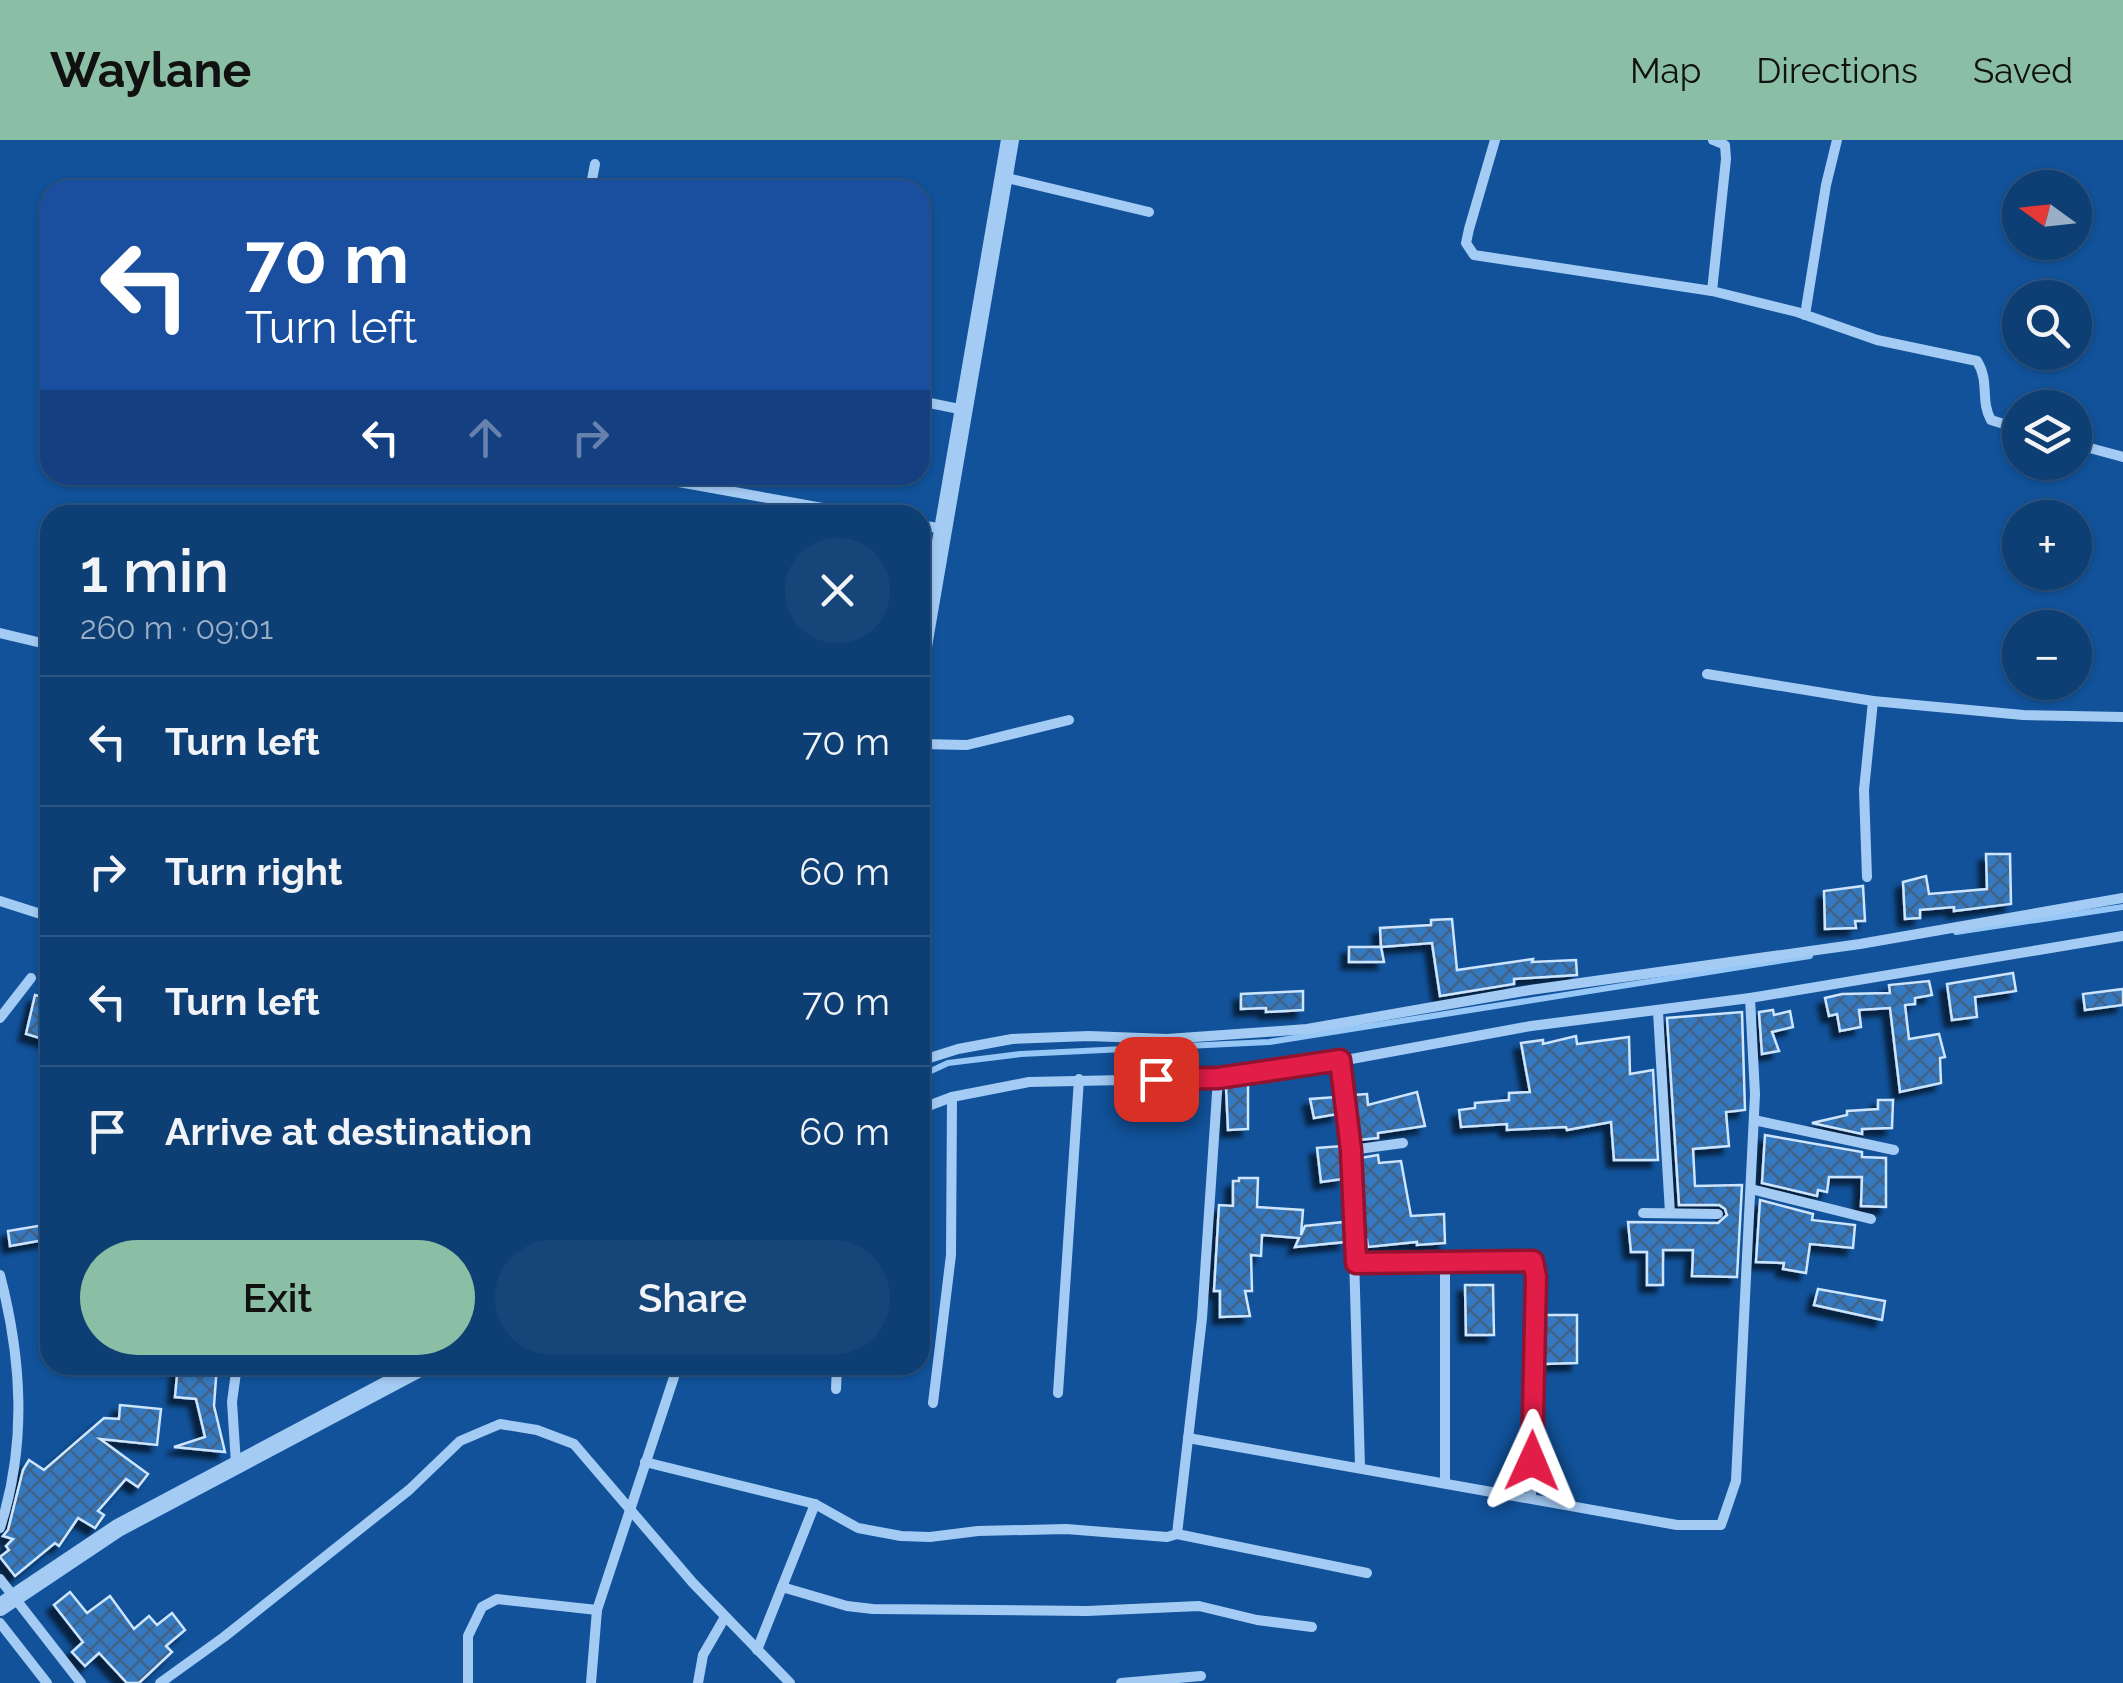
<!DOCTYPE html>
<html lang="en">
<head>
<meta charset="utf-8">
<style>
  body { margin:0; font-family:Raleway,sans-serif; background:#164579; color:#f1f3f6; height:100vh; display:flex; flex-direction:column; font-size:38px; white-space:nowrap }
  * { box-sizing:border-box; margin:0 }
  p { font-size:32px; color:#9aaec5 }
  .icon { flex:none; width:55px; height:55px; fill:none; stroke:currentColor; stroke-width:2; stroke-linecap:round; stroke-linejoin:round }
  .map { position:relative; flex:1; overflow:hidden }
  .panel { position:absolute; left:40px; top:365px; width:890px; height:870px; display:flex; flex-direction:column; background:#0d3e74; border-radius:30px; box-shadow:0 2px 8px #0004,0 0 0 2px #2d5786 }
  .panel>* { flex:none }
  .banner { position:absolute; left:40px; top:40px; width:890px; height:305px; border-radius:30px; box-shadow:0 2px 8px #0004,0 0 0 2px #2d5786; background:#1a4fa0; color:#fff; overflow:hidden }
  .needle { width:65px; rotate:285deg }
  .fabs { position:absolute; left:2002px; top:30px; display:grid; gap:20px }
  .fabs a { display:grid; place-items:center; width:90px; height:90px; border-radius:50%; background:#0d3e74; box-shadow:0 2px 8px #0004,0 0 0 2px #2d5786; font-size:50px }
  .pin { position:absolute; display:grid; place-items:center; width:85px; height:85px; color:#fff; margin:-42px; border-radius:20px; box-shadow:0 5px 15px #0006 }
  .me { position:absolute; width:110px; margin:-55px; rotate:1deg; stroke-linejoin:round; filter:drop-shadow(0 0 8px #0008) }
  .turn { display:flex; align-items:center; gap:35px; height:210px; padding:0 40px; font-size:45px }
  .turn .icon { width:130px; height:130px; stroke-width:2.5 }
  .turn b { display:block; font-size:70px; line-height:85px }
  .lanes { display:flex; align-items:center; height:95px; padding:0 40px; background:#0003; justify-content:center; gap:50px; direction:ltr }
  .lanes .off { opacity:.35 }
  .round { display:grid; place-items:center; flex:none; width:105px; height:105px; border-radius:52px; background:#164579 }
  .head { display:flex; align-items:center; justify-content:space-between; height:170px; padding:0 40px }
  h1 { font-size:60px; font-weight:600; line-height:75px }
  .cta { display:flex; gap:20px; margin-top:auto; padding:20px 40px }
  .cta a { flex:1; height:115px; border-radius:60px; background:#8abfa5; color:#111; font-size:40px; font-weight:600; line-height:115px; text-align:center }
  .cta a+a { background:#164579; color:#f1f3f6 }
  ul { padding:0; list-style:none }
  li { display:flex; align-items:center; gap:30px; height:130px; padding:0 40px; border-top:2px solid #2d5786 }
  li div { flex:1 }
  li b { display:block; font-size:38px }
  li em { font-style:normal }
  header { display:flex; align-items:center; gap:60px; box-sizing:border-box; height:140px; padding:0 50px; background:#8abfa5; color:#111 }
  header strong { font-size:48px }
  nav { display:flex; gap:55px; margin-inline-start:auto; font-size:35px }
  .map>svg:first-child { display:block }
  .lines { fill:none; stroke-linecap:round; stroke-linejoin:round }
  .stream { stroke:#96c7f7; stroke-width:6 }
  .building { fill:url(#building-cross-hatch); stroke:#cde5fe; stroke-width:2.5; filter:url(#shadow) }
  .minor { stroke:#a4cbf4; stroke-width:10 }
  .tertiary { stroke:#a4cbf4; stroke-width:18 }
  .route-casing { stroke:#92132f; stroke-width:25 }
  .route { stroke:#e11d48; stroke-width:18 }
</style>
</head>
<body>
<header>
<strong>Waylane</strong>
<nav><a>Map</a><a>Directions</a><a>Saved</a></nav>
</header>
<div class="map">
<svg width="2123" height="1543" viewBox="0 0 2123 1543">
  <defs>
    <pattern id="building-cross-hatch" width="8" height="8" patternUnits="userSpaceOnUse" patternTransform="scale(2.5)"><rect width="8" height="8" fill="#3579c0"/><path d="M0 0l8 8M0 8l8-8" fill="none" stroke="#406286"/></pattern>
    <filter id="shadow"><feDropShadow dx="-7" dy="7" stdDeviation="2.5" flood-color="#0009"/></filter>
  </defs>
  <rect width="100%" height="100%" fill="#11529a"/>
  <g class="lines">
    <g class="stream">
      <polyline points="1956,792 2123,767"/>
      <polyline points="920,936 948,923 1021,914 1269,902 1810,816"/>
    </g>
  </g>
  <g class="building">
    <polygon points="1986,714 2010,714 2011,764 1954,771 1954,767 1920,770 1920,778 1905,779 1903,742 1926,736 1929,754 1987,749"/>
    <polygon points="1863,746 1865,781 1855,781 1856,788 1825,789 1824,751"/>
    <polygon points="1452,779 1457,830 1533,819 1532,822 1576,820 1577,835 1514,839 1514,844 1440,856 1432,803 1381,807 1384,822 1349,822 1349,807 1381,807 1380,788 1431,785 1431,780"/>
    <polygon points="2013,833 2016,851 1975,857 1977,877 1952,880 1947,844"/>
    <polygon points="1929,841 1932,855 1915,858 1915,864 1905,865 1909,899 1939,894 1945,917 1940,918 1941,943 1900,952 1890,868 1859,870 1861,887 1840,891 1837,874 1829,876 1825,858 1842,854 1890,853 1889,845"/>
    <polygon points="2123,849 2123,865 2085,870 2083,854"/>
    <polygon points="1303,851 1303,870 1266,872 1266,868 1241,869 1241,854"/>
    <polygon points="35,855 50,859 50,901 26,894"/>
    <polygon points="1773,870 1774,875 1790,871 1793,887 1772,892 1779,911 1762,914 1759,872"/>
    <polygon points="1742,872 1745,970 1726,972 1729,1006 1693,1009 1695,1046 1742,1045 1737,1137 1692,1136 1693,1110 1663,1110 1663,1145 1647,1145 1647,1112 1631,1112 1628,1082 1718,1083 1727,1075 1725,1069 1719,1065 1679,1065 1667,878"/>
    <polygon points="1576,896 1577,904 1629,897 1630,934 1653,930 1658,1020 1614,1020 1611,982 1567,990 1566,987 1507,990 1507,984 1461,987 1459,970 1475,968 1475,963 1509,960 1509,953 1530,952 1521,903 1543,900 1543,904"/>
    <polygon points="1248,943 1248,989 1228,990 1226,946"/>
    <polygon points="1417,952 1425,986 1378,993 1378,998 1359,1000 1353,955 1367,954 1368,965"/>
    <polygon points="1336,957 1338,974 1314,978 1310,959"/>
    <polygon points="1878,960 1893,960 1892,988 1862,989 1862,994 1812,983 1847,975 1847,971 1878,969"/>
    <polygon points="1765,995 1862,1012 1862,1017 1886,1018 1886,1067 1861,1066 1862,1037 1829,1037 1827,1052 1818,1050 1817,1056 1762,1043"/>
    <polygon points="1342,1006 1343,1039 1321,1042 1317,1008"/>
    <polygon points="1378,1015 1379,1023 1401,1021 1411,1076 1444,1074 1445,1103 1417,1105 1417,1102 1368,1107 1367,1100 1362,1100 1360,1018"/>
    <polygon points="1239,1038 1258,1038 1257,1067 1303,1070 1301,1095 1305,1086 1344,1082 1345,1102 1295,1107 1299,1098 1262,1095 1261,1116 1251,1115 1252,1151 1245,1151 1250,1176 1220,1177 1220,1151 1214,1151 1219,1065 1233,1066 1233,1041 1239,1041"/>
    <polygon points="1760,1060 1813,1074 1812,1080 1855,1085 1853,1108 1810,1104 1806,1133 1783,1129 1784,1123 1756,1122"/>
    <polygon points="50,1084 50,1099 10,1106 8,1091"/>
    <polygon points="1465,1145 1493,1145 1494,1195 1466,1195"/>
    <polygon points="1818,1149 1885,1161 1882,1180 1814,1165"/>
    <polygon points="1544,1175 1577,1175 1577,1223 1543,1224"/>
    <polygon points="178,1225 217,1225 214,1266 225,1312 174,1307 205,1297 196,1259 175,1257"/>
    <polygon points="120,1265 161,1269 157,1305 100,1299 148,1334 138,1347 126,1339 98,1371 104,1375 95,1388 78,1378 59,1406 55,1403 15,1436 0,1417 9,1410 6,1406 13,1399 3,1396 8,1390 23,1330 29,1320 44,1330 104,1278 119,1279"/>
    <polygon points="70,1452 87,1473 110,1456 134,1489 149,1476 157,1485 172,1473 185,1490 166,1506 172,1512 139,1543 127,1543 99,1513 85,1526 72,1512 83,1502 54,1465"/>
  </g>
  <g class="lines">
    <g class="minor">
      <path d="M1495,0L1469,89L1466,103L1474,115L1712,151L1797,172L1877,200L1977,221C1990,242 1980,261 1991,280L2020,289"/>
      <polyline points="1003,37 1149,72"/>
      <polyline points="590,50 595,24"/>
      <polyline points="1712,151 1726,19 1725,5 1713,0"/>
      <polyline points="1805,175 1826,45 1837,0"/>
      <polyline points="920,261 964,270"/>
      <polyline points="2075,304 2123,317"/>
      <polyline points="640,335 862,375"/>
      <polyline points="920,385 944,389"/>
      <polyline points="0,493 50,505"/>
      <polyline points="1707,534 1873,561 2023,575 2123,577"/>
      <polyline points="920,604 967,605 1069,580"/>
      <polyline points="1867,737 1864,650 1873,561"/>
      <polyline points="0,761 50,777"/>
      <polyline points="1658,872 1670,1073"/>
      <polyline points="0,878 31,838"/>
      <polyline points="1340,920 1351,1010 1360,1327"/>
      <polyline points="920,921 958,909 1012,899 1089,896 1167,899 1307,889 1530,850 1860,804 2123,758"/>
      <polyline points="920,969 952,957 1029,942 1218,938 1297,929 1531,886 1750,858 2123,796"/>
      <polyline points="1754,980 1894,1010"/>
      <polyline points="1351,1010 1403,1003"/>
      <polyline points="1751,1049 1871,1079"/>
      <polyline points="1643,1073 1718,1074"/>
      <polyline points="1356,1123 1533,1121 1536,1137 1531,1358"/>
      <path d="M0,1135C22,1220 27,1304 0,1388"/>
      <polyline points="836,1249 837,1225"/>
      <polyline points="1058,1253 1079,939"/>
      <polyline points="933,1263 951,1115 952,957"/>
      <polyline points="1188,1298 1677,1385 1721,1385 1736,1341 1755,954 1750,858"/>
      <polyline points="645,1322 815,1364"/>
      <polyline points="236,1324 232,1262 237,1225"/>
      <polyline points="1445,1342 1445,1121"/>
      <polyline points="1177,1394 1367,1433"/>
      <polyline points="0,1439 81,1543"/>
      <polyline points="782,1447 847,1466 873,1469 1087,1471 1199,1466 1257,1480 1312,1487"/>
      <polyline points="0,1483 47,1543"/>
      <polyline points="757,1510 815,1364 858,1388 901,1396 930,1397 978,1391 1066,1389 1167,1397 1177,1394 1202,1178 1218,938"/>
      <polyline points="160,1543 224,1497 409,1350 460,1301 500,1284 537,1290 574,1304 693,1443 790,1543"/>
      <polyline points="468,1543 468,1496 482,1467 497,1459 597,1470"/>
      <polyline points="591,1543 597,1470 678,1225"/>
      <polyline points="698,1543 703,1515 725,1477"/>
      <polyline points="1121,1543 1201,1536"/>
    </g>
    <g class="tertiary">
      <polyline points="920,524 1010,0"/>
      <polyline points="0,1467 118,1388 425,1225"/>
    </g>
  </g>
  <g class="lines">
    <defs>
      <polyline id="route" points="1156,939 1218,938 1340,920 1351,1010 1356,1123 1533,1121 1536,1137 1532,1321"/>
    </defs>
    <use href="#route" class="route-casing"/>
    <use href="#route" class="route"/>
  </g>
</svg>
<div class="fabs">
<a><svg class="needle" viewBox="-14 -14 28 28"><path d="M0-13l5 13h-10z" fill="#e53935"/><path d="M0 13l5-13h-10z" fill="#9aaec5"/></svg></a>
<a><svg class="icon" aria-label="search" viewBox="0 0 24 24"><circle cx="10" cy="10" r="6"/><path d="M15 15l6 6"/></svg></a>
<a><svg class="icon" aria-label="layers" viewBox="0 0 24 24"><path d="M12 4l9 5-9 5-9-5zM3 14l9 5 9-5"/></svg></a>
<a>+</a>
<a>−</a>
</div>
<div class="pin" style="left:1156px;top:939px;background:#d93025"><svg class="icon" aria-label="arrive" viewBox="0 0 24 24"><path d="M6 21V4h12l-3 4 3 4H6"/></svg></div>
<svg class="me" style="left:1532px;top:1321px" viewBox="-20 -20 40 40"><path d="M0-17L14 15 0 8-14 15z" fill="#e11d48" stroke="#fff" stroke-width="4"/></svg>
<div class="banner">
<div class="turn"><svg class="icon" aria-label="left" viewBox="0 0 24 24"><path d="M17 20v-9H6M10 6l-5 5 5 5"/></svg><div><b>70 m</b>Turn left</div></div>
<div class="lanes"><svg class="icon" aria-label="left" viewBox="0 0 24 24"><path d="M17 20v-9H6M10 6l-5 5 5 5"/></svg><svg class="icon off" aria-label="ahead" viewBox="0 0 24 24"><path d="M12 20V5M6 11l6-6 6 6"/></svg><svg class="icon off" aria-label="right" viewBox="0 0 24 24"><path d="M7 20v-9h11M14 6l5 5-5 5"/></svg></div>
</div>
<section class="panel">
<div class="head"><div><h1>1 min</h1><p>260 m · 09:01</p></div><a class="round"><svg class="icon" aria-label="close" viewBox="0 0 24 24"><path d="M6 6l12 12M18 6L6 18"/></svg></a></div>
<ul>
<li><svg class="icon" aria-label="left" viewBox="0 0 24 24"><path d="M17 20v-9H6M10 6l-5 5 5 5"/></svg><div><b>Turn left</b></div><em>70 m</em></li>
<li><svg class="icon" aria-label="right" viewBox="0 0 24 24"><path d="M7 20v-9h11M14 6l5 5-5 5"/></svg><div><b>Turn right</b></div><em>60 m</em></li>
<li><svg class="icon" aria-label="left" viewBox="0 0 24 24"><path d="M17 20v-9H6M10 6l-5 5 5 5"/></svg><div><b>Turn left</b></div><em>70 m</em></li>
<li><svg class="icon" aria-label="arrive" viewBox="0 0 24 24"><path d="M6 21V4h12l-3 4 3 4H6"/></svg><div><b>Arrive at destination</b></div><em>60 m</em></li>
</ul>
<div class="cta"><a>Exit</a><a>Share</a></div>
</section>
</div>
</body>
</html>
